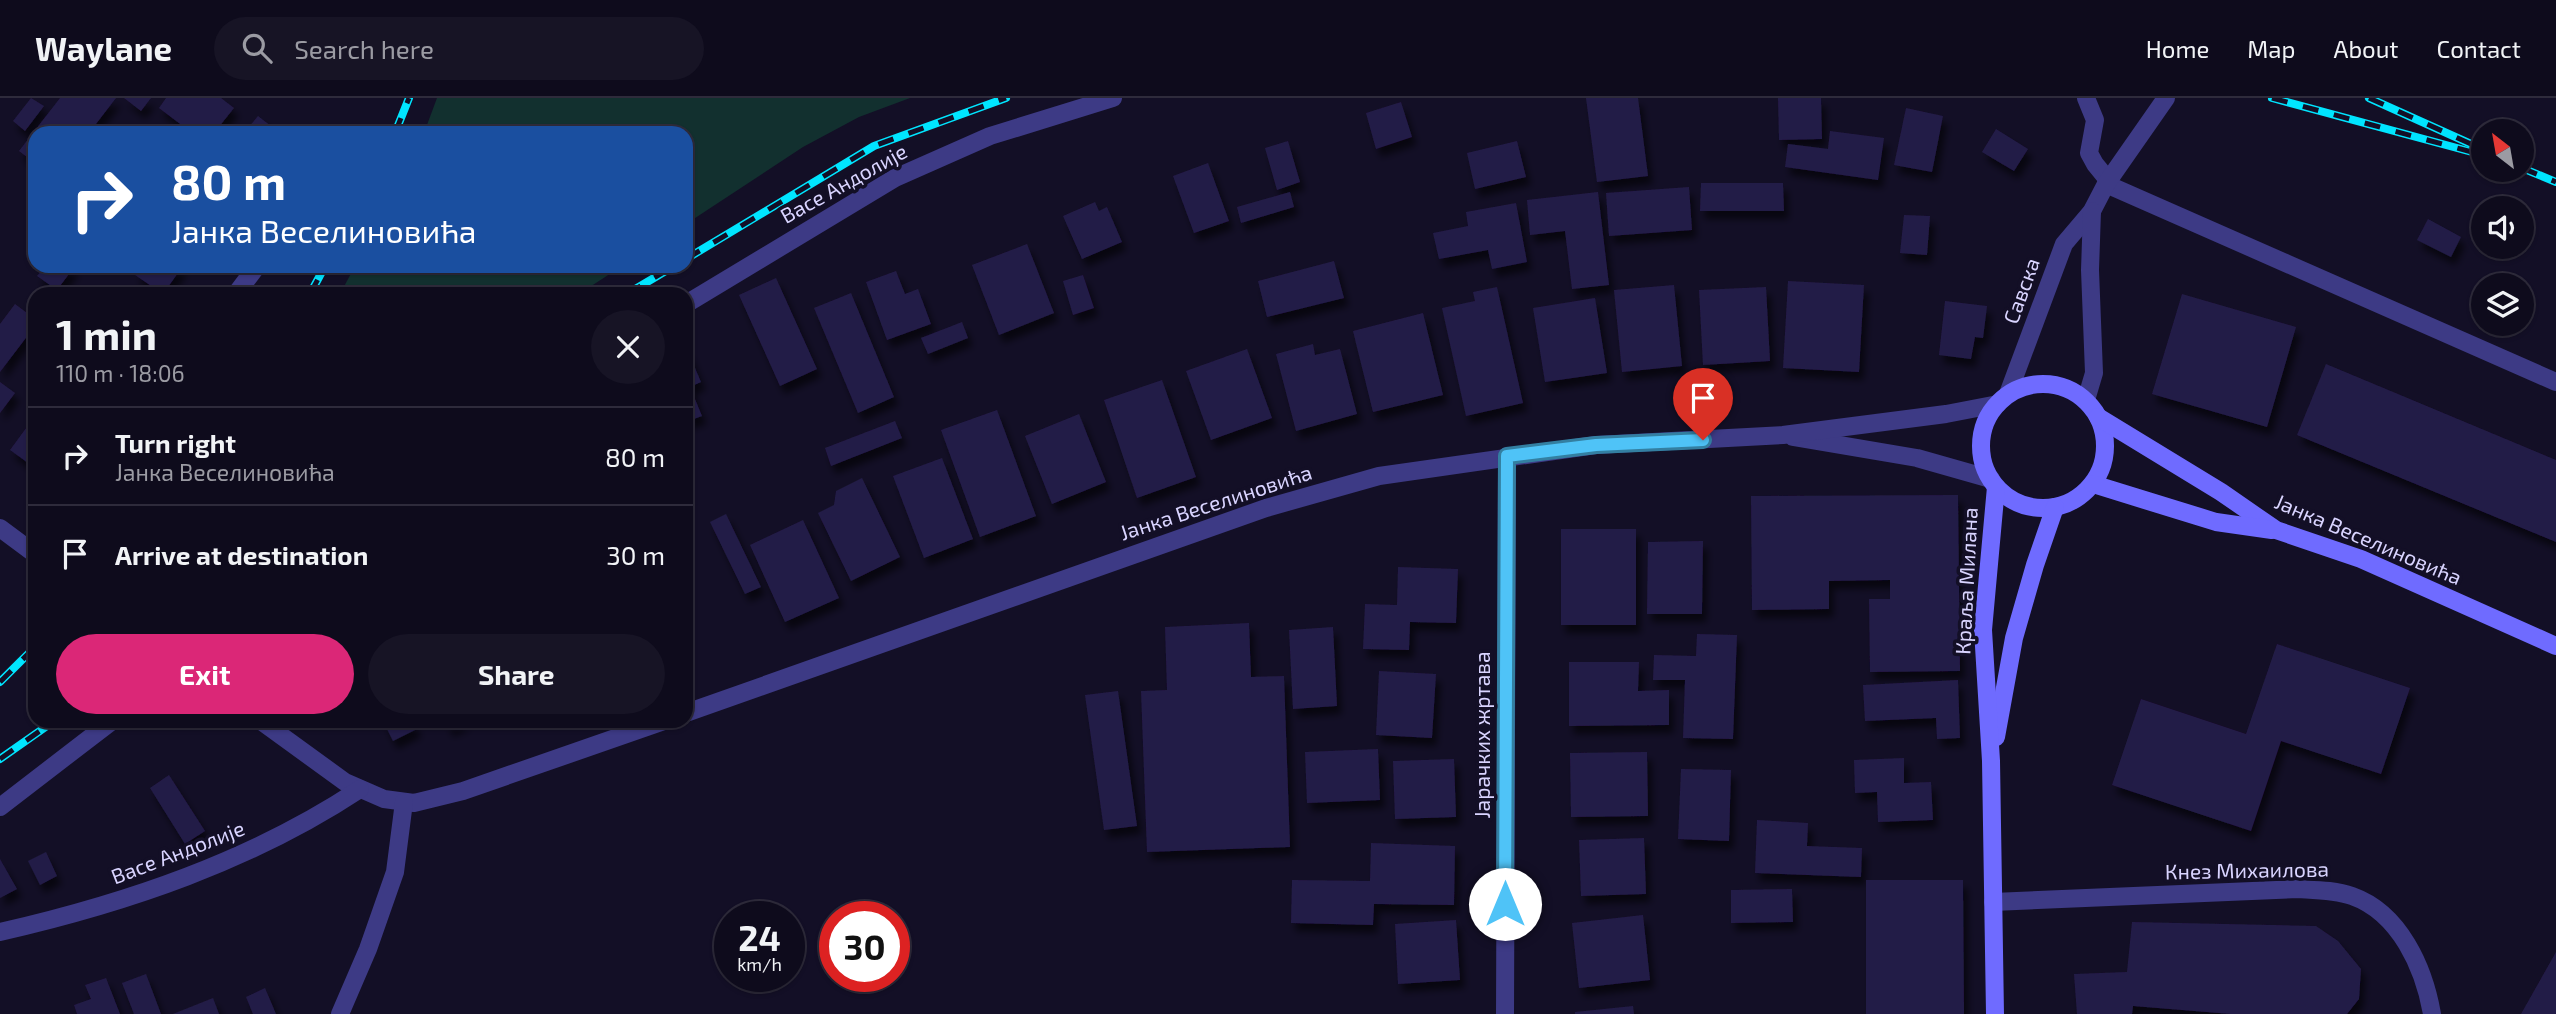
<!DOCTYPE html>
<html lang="en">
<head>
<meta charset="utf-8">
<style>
  body { margin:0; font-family:"Exo 2",sans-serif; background:#171425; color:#f1f3f6; height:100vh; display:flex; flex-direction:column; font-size:26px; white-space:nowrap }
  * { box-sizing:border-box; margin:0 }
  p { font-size:23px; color:#9b9ba3 }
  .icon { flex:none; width:38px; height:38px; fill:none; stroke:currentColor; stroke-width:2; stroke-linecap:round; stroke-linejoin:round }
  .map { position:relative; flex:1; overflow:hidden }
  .sheet { position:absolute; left:28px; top:189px; width:665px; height:441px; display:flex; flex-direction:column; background:#0e0b1c; border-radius:21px; box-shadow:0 2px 5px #0004,0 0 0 2px #2e2b3b }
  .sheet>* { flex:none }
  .top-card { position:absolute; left:28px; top:28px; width:665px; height:147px; border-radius:21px; box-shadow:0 2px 5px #0004,0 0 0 2px #2e2b3b; background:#1a4fa0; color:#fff; overflow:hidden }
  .needle { width:46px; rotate:329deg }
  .tools { position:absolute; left:2471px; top:21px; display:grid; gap:14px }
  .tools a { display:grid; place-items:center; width:63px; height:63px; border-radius:50%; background:#0e0b1c; box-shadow:0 2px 5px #0004,0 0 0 2px #2e2b3b; font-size:35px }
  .speed { position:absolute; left:714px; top:803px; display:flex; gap:14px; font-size:35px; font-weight:700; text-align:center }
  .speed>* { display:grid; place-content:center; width:91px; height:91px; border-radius:50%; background:#0e0b1c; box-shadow:0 2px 5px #0004,0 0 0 2px #2e2b3b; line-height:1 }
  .speed small { font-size:18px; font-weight:400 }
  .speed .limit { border:10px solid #d22; background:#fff; color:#111 }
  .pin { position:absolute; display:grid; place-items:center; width:60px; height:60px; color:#fff; margin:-72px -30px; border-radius:50% 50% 50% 0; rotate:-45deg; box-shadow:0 0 7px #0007 }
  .pin .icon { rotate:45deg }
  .me { position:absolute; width:77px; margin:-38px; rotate:0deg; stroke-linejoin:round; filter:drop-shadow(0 0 5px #0008) }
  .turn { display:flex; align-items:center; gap:24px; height:147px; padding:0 28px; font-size:32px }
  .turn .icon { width:91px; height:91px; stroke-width:2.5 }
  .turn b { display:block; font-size:49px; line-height:60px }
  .round { display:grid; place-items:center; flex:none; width:74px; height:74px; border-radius:37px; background:#171425 }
  .head { display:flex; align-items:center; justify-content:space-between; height:119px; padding:0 28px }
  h1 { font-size:42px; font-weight:700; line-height:52px }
  .primary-button { display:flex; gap:14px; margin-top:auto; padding:14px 28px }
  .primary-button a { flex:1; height:80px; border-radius:42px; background:#db2777; color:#fff; font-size:28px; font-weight:700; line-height:80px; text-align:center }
  .primary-button a+a { background:#171425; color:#f1f3f6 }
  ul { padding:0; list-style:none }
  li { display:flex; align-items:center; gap:21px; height:98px; padding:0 28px; border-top:2px solid #2e2b3b }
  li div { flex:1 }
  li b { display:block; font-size:26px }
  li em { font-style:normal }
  header { display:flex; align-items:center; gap:42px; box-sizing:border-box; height:98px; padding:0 35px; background:#0e0b1c; border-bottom:2px solid #2e2b3b }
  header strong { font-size:33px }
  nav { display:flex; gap:38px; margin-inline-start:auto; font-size:24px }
  .search { width:490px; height:63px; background:#171425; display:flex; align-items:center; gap:18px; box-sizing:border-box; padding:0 24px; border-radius:38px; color:#9b9ba3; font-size:26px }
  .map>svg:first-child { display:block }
  .green { fill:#12302f }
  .building { fill:#241b47; filter:url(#shadow) }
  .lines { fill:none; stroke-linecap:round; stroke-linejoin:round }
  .street { stroke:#3d3a85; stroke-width:18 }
  .secondary { stroke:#6f6bff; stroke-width:18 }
  .rail-casing { stroke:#00e5ff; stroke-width:8 }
  .rail { stroke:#130f26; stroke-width:5; stroke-dasharray:16; stroke-linecap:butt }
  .route-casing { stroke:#337fa1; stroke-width:18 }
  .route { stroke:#4fc3f7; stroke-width:12 }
  .labels { text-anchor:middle; stroke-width:7; stroke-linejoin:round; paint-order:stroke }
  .street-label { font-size:21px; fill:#d9d4ff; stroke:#130f26 }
</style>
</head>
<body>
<header>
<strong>Waylane</strong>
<div class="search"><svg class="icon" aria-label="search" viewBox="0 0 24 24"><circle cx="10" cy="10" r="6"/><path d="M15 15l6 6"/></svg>Search here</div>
<nav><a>Home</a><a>Map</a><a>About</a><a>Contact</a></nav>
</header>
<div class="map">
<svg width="2556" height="916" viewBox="0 0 2556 916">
  <defs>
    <filter id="shadow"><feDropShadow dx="4.5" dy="8" stdDeviation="3.5" flood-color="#0009"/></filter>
  </defs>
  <rect width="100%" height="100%" fill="#130f26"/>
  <g class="green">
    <polygon points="437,0 910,0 859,19 803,49 686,126 686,35 424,35"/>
    <polygon points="355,168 622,168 579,196 340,196"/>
  </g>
  <g class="building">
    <polygon points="31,0 44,8 25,33 13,23"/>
    <polygon points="60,0 116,0 89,35 35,35 35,65 19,53"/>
    <polygon points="124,0 151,0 141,13"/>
    <polygon points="166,0 221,0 234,10 214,35 192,35 159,10"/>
    <polygon points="1586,0 1638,0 1648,78 1597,84"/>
    <polygon points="1778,0 1821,0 1822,41 1779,42"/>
    <polygon points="1401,4 1412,39 1376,51 1366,15"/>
    <polygon points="1906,10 1943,18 1932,74 1894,67"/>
    <polygon points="258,18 280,35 244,35"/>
    <polygon points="1996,31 2028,51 2014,73 1982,54"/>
    <polygon points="1830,33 1884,40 1878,82 1785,69 1788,46 1828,51"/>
    <polygon points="1288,43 1300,84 1277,92 1265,50"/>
    <polygon points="1517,43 1526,79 1475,91 1467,55"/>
    <polygon points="1208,65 1229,123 1194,135 1173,78"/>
    <polygon points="1701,85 1783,85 1784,113 1700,113"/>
    <polygon points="1689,89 1692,132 1609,138 1606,95"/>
    <polygon points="1290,94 1294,109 1241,125 1237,109"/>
    <polygon points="1598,94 1609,187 1572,191 1565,133 1530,137 1527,102"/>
    <polygon points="1095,104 1099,113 1107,109 1122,144 1082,161 1063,118"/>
    <polygon points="1516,105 1527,164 1492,171 1488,152 1439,161 1433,135 1468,128 1466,114"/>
    <polygon points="1904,117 1930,118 1927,157 1900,155"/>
    <polygon points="2428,121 2461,139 2451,159 2417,142"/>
    <polygon points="1027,146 1054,215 999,237 972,167"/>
    <polygon points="1334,163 1344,200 1267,219 1258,183"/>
    <polygon points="45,168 75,168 57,192 37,178"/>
    <polygon points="141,168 183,168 163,196 135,177"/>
    <polygon points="896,173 905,196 918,191 931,226 887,242 866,184"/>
    <polygon points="1083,177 1094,210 1073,217 1063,183"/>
    <polygon points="776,180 817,271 780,288 739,197"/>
    <polygon points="1788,183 1864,187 1859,274 1783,270"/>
    <polygon points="1674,187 1682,268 1622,274 1614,192"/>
    <polygon points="1497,189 1523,305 1466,318 1442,210 1475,203 1473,194"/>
    <polygon points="1766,189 1770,263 1703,267 1699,192"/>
    <polygon points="851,195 894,299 858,315 814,210"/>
    <polygon points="2182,196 2296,229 2267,329 2152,296"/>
    <polygon points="1595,200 1607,275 1545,284 1533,210"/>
    <polygon points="1945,203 1987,208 1983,240 1975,239 1971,261 1939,257"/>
    <polygon points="15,206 35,221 35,228 0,274 0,226"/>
    <polygon points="1423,215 1443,297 1373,314 1353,233"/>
    <polygon points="962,224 968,240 928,256 921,240"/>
    <polygon points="1313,246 1315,257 1340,251 1357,316 1296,333 1276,256"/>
    <polygon points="686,249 701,284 690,289 702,318 686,324"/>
    <polygon points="1247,251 1272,320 1211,342 1186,273"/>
    <polygon points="2326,266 2556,362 2556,444 2297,337"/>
    <polygon points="1162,282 1196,379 1137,400 1104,302"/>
    <polygon points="0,284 15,295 0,315"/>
    <polygon points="997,312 1036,418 980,439 941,332"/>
    <polygon points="1079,316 1106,384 1052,406 1025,338"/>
    <polygon points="35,318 35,370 10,352"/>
    <polygon points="895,323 902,340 831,368 825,350"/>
    <polygon points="942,360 973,441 924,460 893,378"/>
    <polygon points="862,380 900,459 851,483 818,415 834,407 836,393"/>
    <polygon points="1958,397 1960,573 1870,574 1869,501 1890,501 1890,482 1829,483 1829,511 1752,512 1751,398"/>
    <polygon points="726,416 761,489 745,496 710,424"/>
    <polygon points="803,422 839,500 785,524 750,447"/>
    <rect x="1561" y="431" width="75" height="96"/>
    <polygon points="1703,443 1702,516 1647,516 1648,444"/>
    <polygon points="1398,469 1458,471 1456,525 1410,524 1409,552 1363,551 1365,506 1397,507"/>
    <polygon points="1249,525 1251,579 1284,578 1290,749 1147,754 1141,593 1167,592 1165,529"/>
    <polygon points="1333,529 1337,608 1293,611 1289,532"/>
    <polygon points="1697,536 1737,537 1733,641 1683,640 1685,582 1653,582 1654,557 1696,558"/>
    <polygon points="2277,546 2410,590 2381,676 2281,643 2251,733 2112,687 2141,601 2246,636"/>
    <polygon points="1569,564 1639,564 1638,593 1669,592 1669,627 1569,628"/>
    <polygon points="1379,573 1436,576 1432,640 1376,637"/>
    <polygon points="1958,582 1960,640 1937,641 1936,620 1865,623 1863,587"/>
    <polygon points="1118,593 1137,728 1104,732 1085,597"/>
    <polygon points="383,623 412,623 417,631 393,643"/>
    <polygon points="445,623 467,623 449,631"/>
    <polygon points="1378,651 1380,702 1307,705 1305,654"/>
    <polygon points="1647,654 1648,718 1571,719 1570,655"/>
    <polygon points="1904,660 1904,685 1931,684 1933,722 1878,724 1877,694 1855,695 1854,662"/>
    <polygon points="1454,661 1456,719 1395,721 1393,663"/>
    <polygon points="1681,671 1731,672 1729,743 1678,741"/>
    <polygon points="169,677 205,733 185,746 150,690"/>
    <polygon points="1757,722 1808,725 1807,748 1862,750 1861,779 1755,775"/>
    <polygon points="1644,740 1646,796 1581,798 1579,742"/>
    <polygon points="1371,745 1455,748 1454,807 1374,806 1373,827 1291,825 1292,782 1370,783"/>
    <polygon points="46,754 57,778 40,787 28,763"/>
    <polygon points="0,761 17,791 0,800"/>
    <polygon points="1866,782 1963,782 1964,916 1866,916"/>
    <polygon points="1792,791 1793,824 1731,825 1731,792"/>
    <polygon points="1643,817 1650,882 1579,890 1572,825"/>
    <polygon points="1456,822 1460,882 1398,886 1395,826"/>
    <polygon points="2132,824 2316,828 2338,843 2361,871 2359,901 2347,916 2231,916 2133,908 2132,916 2077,916 2074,876 2127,874"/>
    <polygon points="2556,854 2556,916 2521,916"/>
    <polygon points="146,876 161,916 134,916 122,885"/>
    <polygon points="106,880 120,916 77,916 74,907 91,901 85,887"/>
    <polygon points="265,890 276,916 253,916 246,899"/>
    <polygon points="213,900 219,916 173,916"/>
    <polygon points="1633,908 1634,916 1575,916 1575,914"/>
  </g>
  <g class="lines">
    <g class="street">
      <polyline points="2086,0 2095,22 2089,55 2095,66 2108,82"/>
      <polyline points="2106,86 2556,284"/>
      <polyline points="236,196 257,168"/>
      <polyline points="686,206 895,80 990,38 1113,0"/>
      <polyline points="2008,296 2064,146 2092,113 2106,86 2166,0"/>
      <polyline points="2086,302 2094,275 2090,172 2092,113"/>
      <polyline points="1793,339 1917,360 1991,381"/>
      <polyline points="0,430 35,456"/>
      <polyline points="686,615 1266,410 1379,378 1596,347 1783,337 1946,316 1998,306"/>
      <polyline points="261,623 345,684 384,701 414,705 463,693 664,623"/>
      <polyline points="0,709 112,623"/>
      <path d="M1993,804L2298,791C2316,792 2335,792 2352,798C2400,815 2424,870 2432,916"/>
      <path d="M0,834C127,805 251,763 360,691"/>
      <polyline points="340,916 368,851 395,774 404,704"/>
      <polyline points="1505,916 1507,358"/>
    </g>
    <g class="secondary">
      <circle cx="2043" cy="348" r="62"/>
      <polyline points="2098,319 2221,394 2276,432 2361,461 2556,548"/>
      <polyline points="2093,386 2216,424 2272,432"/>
      <polyline points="1996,639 2014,540 2035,467 2055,409"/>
      <polyline points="1995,916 1991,663 1983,532 1996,389"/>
    </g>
    <defs>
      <g id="rail">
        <polyline points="2272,0 2483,57"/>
        <polyline points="2369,0 2471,46"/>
        <polyline points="395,35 409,0"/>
        <polyline points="2522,70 2556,84"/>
        <polyline points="686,161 874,48 1006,0"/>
        <polyline points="310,196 325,168"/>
        <polyline points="627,196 674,168"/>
        <polyline points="0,584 35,549"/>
        <polyline points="0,661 54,623"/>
      </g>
    </defs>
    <use href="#rail" class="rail-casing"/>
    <use href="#rail" class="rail"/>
  </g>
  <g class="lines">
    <defs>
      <polyline id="route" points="1505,806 1507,358 1596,347 1703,342"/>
    </defs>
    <use href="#route" class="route-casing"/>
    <use href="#route" class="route"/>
  </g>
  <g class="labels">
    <g class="street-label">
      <text transform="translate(844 86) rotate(-29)" y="7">Васе Андолије</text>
      <text transform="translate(2022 193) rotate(-70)" y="7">Савска</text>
      <text transform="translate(1216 405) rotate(-18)" y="7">Јанка Веселиновића</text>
      <text transform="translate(2368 442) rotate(23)" y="7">Јанка Веселиновића</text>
      <text transform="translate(1967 483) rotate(-87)" y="7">Краља Милана</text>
      <text transform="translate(1483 637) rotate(-90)" y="7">Јарачких жртава</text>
      <text transform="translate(178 755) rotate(-21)" y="7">Васе Андолије</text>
      <text transform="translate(2247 773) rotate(-1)" y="7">Кнез Михаилова</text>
    </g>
  </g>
</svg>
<div class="tools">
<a><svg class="needle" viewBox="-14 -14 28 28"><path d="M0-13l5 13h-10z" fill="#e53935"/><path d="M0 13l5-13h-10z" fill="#9b9ba3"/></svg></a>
<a><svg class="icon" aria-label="sound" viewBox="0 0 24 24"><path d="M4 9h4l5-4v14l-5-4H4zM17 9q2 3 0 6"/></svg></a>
<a><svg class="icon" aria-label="layers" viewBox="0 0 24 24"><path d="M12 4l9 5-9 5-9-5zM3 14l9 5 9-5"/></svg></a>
</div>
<div class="speed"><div>24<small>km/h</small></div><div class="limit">30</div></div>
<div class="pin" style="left:1703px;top:342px;background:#d93025"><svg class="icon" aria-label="arrive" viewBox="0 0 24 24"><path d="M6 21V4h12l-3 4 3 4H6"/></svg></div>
<svg class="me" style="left:1505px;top:806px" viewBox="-20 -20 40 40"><circle r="19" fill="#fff"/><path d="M0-13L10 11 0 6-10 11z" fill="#4fc3f7"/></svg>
<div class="top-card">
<div class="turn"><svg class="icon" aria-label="right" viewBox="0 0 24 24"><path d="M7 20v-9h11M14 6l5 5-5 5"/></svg><div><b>80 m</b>Јанка Веселиновића</div></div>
</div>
<section class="sheet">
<div class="head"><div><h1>1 min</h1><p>110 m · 18:06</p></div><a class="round"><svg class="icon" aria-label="close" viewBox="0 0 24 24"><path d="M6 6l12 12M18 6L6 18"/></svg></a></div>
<ul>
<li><svg class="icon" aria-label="right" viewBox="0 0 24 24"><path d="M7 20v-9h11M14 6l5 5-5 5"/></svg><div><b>Turn right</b><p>Јанка Веселиновића</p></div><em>80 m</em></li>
<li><svg class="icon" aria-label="arrive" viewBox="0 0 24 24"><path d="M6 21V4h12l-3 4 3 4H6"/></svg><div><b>Arrive at destination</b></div><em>30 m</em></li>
</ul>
<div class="primary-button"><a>Exit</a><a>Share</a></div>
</section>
</div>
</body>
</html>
